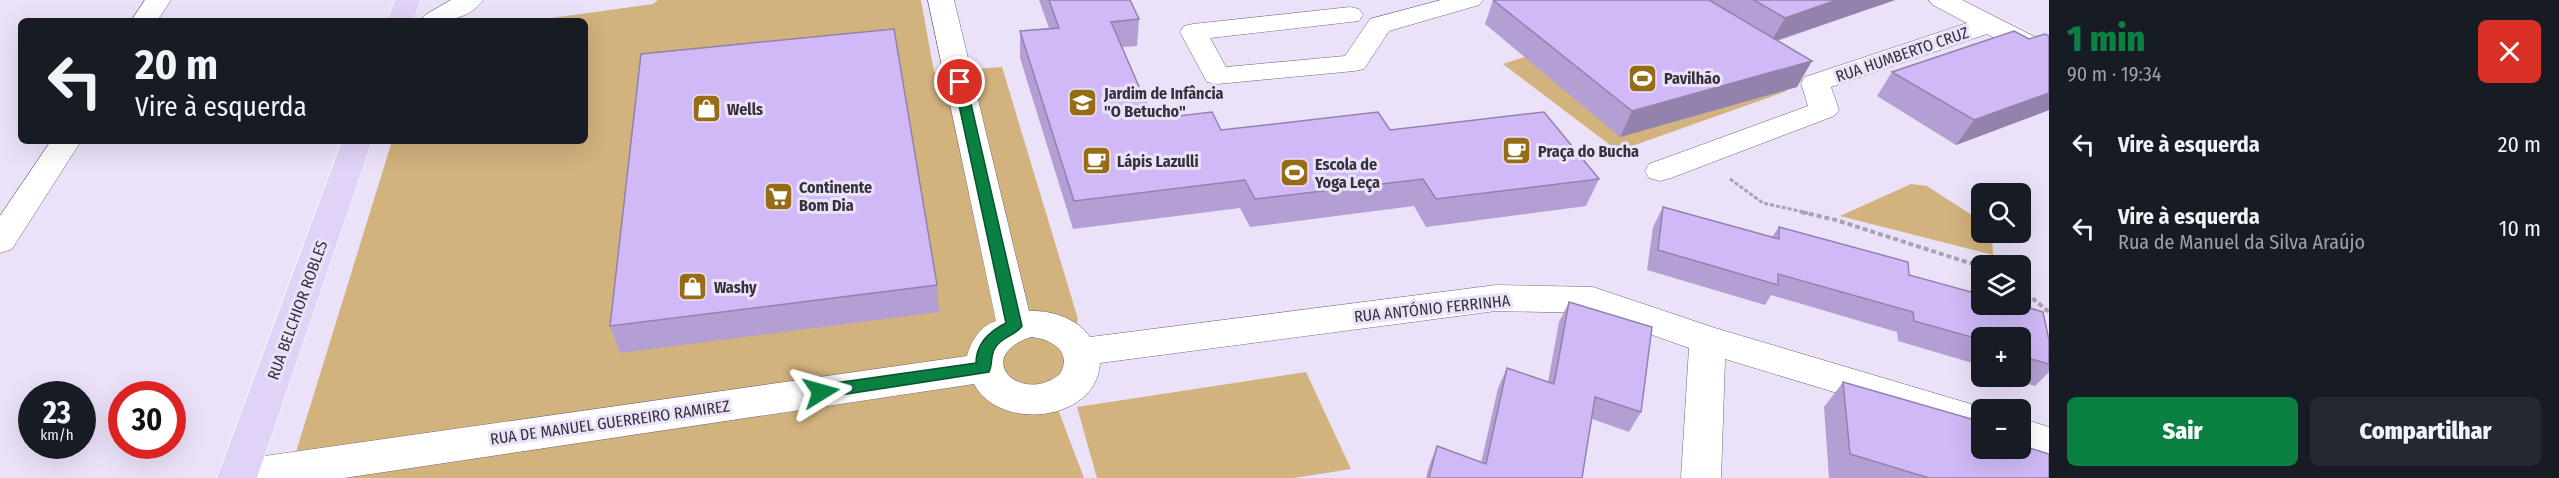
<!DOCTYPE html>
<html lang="pt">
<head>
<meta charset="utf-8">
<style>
  body { margin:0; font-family:"Fira Sans Condensed",sans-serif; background:#242831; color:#f1f3f6; height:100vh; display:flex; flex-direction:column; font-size:22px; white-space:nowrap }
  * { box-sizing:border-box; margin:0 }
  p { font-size:20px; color:#9ea1a6 }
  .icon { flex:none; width:33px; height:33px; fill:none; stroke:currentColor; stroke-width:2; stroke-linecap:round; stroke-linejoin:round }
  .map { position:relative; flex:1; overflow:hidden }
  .side { display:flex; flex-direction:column; background:#171b24; width:510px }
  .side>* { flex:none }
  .top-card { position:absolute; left:18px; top:18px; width:570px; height:126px; border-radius:9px; box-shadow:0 6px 24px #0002; background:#171b24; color:#f1f3f6; overflow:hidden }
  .fabs { position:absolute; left:1971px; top:183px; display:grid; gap:12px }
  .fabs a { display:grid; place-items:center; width:60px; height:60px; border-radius:9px; background:#171b24; box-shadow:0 6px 24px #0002; font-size:30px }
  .speed { position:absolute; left:18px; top:381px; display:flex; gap:12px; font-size:30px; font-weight:700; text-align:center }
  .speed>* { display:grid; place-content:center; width:78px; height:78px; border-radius:50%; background:#171b24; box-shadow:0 6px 24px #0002; line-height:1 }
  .speed small { font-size:15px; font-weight:400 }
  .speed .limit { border:9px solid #d22; background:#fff; color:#111 }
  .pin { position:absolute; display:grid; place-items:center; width:51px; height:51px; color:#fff; margin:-26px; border:3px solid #fff; border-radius:50%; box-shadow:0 2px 6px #0007 }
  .me { position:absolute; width:66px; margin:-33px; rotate:82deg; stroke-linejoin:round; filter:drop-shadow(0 0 4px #0008) }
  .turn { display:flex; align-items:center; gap:21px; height:126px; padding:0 18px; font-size:27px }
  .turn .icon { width:78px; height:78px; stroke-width:2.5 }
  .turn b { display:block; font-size:42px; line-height:51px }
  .round { display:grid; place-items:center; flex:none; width:63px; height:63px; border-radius:9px; background:#242831 }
  .head { display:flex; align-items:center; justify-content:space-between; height:102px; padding:0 18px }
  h1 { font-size:36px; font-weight:800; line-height:45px; color:#0b8043 }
  .action { display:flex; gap:12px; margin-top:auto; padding:12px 18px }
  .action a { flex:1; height:69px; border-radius:9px; background:#0b8043; color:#fff; font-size:24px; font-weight:800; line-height:69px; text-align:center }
  .action a+a { background:#242831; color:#f1f3f6 }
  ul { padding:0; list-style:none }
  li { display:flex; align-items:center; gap:18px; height:84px; padding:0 18px }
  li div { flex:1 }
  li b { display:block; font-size:22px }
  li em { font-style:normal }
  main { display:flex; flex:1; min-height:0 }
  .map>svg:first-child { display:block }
  .green { fill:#d2b27d }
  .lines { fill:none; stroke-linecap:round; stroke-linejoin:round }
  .minor-casing { stroke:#6e667a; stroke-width:1 }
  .major-casing { stroke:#fff; stroke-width:1 }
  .path-far1 { stroke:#a9a2b3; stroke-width:3; stroke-dasharray:4 2; stroke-linecap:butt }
  .path { stroke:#a9a2b3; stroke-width:4; stroke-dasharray:5 3; stroke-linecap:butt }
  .minor { fill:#fff; fill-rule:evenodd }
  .major { fill:#e1d3f7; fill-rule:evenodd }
  .wall { fill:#b39fd4 }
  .shaded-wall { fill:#9282ac }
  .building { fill:#d0b9f6; stroke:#9282ac; stroke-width:1.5 }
  .route { fill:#0b8043; stroke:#07532c; stroke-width:1.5 }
  .labels { text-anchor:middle; stroke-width:6; stroke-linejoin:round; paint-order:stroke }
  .street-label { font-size:16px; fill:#36323b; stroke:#ebe2f9 }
  .poi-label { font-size:16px; font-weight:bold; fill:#36323b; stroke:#ebe2f9; text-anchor:start }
</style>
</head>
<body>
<main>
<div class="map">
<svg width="2049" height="478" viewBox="0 0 2049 478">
  <rect width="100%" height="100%" fill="#ebe2f9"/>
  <g class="green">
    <polygon points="658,0 921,0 934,72 1002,67 1078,319 1056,404 1084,478 288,478 392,141 585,141 585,21 501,21 544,19 653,4"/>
    <polygon points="1657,13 1787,91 1618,151 1503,64"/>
    <polygon points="1911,184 1927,186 1981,221 1982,232 1992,233 1993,255 1840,216"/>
    <polygon points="1306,372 1351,469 1294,478 1097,478 1077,407"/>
  </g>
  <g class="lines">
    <defs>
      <g id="minor">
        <polygon points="145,0 171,0 157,21 131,21"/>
        <path d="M451,0H483C468,21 444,21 421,21L425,15Z"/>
        <path d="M928,0H954L1029,311C1051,310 1077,318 1090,337L1496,285L1593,287L1715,328L1991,410H1982V437L1725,359L1721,478H1681L1689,348L1591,313L1496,311L1100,363C1097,422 999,432 974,384L344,478H217L223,465L237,460L967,356C971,341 980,326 996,321ZM1031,337C1051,339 1073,351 1060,374C1021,406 971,357 1031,337Z"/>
        <polygon points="1441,0 1483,0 1479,5 1389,31 1364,69 1354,71 1217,84 1207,82 1180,32 1184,26 1193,24 1350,7 1359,9 1363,15 1359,21 1210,38 1226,67 1345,56 1370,19"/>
        <polygon points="1929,0 1962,0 2049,44 2049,63 2039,61 1987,34 1831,87 1839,110 1834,116 1671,178 1660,181 1649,178 1645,171 1649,164 1808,106 1801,83 1805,77 1967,23 1933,5"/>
        <polygon points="51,141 81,141 12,249 0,253 0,216"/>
        <polygon points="2020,418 2049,427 2049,459 2016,448 2020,448"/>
      </g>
      <g id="major">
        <polygon points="395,0 421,0 413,21 387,21"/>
        <polygon points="342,141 372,141 257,478 217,478"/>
      </g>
    </defs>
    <use href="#minor" class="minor-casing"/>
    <use href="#major" class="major-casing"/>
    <polyline class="path-far1" points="1730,179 1763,203 1808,213"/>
    <g class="path">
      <polyline points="1801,212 1836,220 1982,267"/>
      <polyline points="2020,288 2049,312"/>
    </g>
    <use href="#minor" class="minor"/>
    <use href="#major" class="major"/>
  </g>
  <g class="wall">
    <polygon points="1039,0 1130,0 1139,19 1137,46 1122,47 1153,119 1221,130 1390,130 1599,179 1586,206 1426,227 1414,206 1250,227 1240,208 1073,229 1020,58 1020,31 1049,28"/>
    <polygon points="1493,0 1895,0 1777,41 1797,87 1620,137 1485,24"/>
    <polygon points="2049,36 2049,110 1956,145 1877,96 1892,72"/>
    <polygon points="1663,207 1772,237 1779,227 1909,275 2049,340 2049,372 2035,386 2003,376 2020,376 2020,338 1982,338 1982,370 1977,369 1976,364 1898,341 1897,332 1771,295 1765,305 1647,270 1653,227"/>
    <polygon points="937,285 939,312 620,353 610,326"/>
    <polygon points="1569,302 1641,412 1629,432 1592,419 1582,478 1426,478 1429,466 1437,446 1481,463 1498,388 1507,368 1548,382 1559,322"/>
    <polygon points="1843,382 1982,448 2049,478 1829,478 1824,407"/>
  </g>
  <g class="shaded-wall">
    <polygon points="1837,0 1895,0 1771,42 1785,18"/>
    <polygon points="1812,61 1797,87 1620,137 1632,111"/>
    <polygon points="2049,93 2049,110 1956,145 1974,120"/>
  </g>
  <g class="building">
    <polygon points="1049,0 1130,0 1139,19 1111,22 1153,119 1212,112 1221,130 1378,112 1390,130 1544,112 1599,179 1436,199 1423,179 1255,199 1245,180 1074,201 1020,31 1059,28"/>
    <polygon points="1493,0 1709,0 1812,61 1632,111"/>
    <polygon points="1754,0 1837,0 1785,18"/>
    <polygon points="894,29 937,285 610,326 641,54"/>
    <polygon points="2014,31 2029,39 2045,34 2049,36 2049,93 1974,120 1892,72"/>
    <polygon points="1663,207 1779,239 1779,227 1908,262 1909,275 1982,295 1982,304 2017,304 2043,312 2049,340 2049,364 2020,356 2020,338 1982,338 1982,340 1914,321 1913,312 1778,274 1778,285 1658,250"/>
    <polygon points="1569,302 1652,327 1641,412 1595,397 1582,478 1429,478 1437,446 1486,464 1507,368 1554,384"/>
    <polygon points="1843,382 1982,422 1982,448 2020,448 2020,445 2049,454 2049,478 1929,478 1850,454"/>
  </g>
  <path class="route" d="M960,78L966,82L1022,326C1015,336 1001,337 995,348C990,356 993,364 989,372L821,398L815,396L813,392L815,387L821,385L976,363C976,343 990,331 1006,323L954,82Z"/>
  <defs>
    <symbol id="stadium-square" viewBox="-11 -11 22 22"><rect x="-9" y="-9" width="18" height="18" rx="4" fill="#966c17" stroke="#ebe2f9"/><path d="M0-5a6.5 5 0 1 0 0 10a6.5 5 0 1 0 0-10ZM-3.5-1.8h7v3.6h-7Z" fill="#fff"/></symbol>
    <symbol id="school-square" viewBox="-11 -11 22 22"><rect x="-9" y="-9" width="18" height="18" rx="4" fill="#966c17" stroke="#ebe2f9"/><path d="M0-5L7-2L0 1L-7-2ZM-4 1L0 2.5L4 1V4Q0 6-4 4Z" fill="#fff"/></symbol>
    <symbol id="shop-square" viewBox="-11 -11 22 22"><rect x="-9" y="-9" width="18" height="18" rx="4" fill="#966c17" stroke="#ebe2f9"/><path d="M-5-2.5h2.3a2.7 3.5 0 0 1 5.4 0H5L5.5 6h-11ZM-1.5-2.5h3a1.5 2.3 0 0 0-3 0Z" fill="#fff"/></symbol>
    <symbol id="cafe-square" viewBox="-11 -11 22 22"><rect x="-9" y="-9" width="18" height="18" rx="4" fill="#966c17" stroke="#ebe2f9"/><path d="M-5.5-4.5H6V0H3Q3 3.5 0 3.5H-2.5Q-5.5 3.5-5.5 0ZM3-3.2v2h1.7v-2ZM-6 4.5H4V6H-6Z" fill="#fff"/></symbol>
    <symbol id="supermarket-square" viewBox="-11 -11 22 22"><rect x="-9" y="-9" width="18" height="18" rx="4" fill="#966c17" stroke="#ebe2f9"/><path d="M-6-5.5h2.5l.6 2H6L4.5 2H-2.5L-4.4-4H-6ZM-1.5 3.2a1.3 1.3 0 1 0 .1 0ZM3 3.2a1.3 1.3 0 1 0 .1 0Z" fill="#fff"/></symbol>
  </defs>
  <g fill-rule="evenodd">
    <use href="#stadium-square" x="1626" y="62" width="33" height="33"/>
    <use href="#school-square" x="1066" y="86" width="33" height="33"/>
    <use href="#shop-square" x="690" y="92" width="33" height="33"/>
    <use href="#cafe-square" x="1500" y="134" width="33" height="33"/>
    <use href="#cafe-square" x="1080" y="144" width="33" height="33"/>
    <use href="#stadium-square" x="1278" y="156" width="33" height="33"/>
    <use href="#supermarket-square" x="762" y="180" width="33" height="33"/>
    <use href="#shop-square" x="676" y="270" width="33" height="33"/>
  </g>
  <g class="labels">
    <g class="street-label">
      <text transform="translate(1902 54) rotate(-19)" y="6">RUA HUMBERTO CRUZ</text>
      <text transform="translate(1432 308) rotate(-6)" y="6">RUA ANTÓNIO FERRINHA</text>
      <text transform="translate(297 310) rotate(-70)" y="6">RUA BELCHIOR ROBLES</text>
      <text transform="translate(610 422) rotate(-8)" y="6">RUA DE MANUEL GUERREIRO RAMIREZ</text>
    </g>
    <g class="poi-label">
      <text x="1664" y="84">Pavilhão</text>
      <text x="1104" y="99">Jardim de Infância<tspan x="1104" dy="18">"O Betucho"</tspan></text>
      <text x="727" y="115">Wells</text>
      <text x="1538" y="157">Praça do Bucha</text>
      <text x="1117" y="167">Lápis Lazulli</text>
      <text x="1315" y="170">Escola de<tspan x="1315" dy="18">Yoga Leça</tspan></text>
      <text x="799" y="193">Continente<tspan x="799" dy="18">Bom Dia</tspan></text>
      <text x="714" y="293">Washy</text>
    </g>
  </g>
</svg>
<div class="fabs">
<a><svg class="icon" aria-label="search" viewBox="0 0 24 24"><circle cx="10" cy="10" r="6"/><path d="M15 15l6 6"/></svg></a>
<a><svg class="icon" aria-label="layers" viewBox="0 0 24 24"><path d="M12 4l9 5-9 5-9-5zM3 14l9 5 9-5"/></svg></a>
<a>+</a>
<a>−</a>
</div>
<div class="speed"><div>23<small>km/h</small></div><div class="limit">30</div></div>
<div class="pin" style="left:960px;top:82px;background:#d93025"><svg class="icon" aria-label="arrive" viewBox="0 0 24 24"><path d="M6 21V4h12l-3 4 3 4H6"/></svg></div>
<svg class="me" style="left:821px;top:392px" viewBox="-20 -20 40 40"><path d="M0-17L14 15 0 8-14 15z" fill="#0b8043" stroke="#fff" stroke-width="4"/></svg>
<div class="top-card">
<div class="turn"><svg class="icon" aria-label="left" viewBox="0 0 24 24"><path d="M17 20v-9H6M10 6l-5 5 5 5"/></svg><div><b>20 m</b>Vire à esquerda</div></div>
</div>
</div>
<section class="side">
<div class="head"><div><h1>1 min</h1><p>90 m · 19:34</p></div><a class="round" style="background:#d93025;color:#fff"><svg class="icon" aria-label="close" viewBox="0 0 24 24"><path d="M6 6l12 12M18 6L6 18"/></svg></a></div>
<ul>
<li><svg class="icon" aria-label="left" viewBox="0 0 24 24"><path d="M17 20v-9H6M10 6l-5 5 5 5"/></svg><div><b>Vire à esquerda</b></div><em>20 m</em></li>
<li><svg class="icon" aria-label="left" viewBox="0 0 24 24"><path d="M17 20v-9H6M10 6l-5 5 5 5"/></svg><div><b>Vire à esquerda</b><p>Rua de Manuel da Silva Araújo</p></div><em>10 m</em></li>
</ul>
<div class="action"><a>Sair</a><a>Compartilhar</a></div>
</section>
</main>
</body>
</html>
